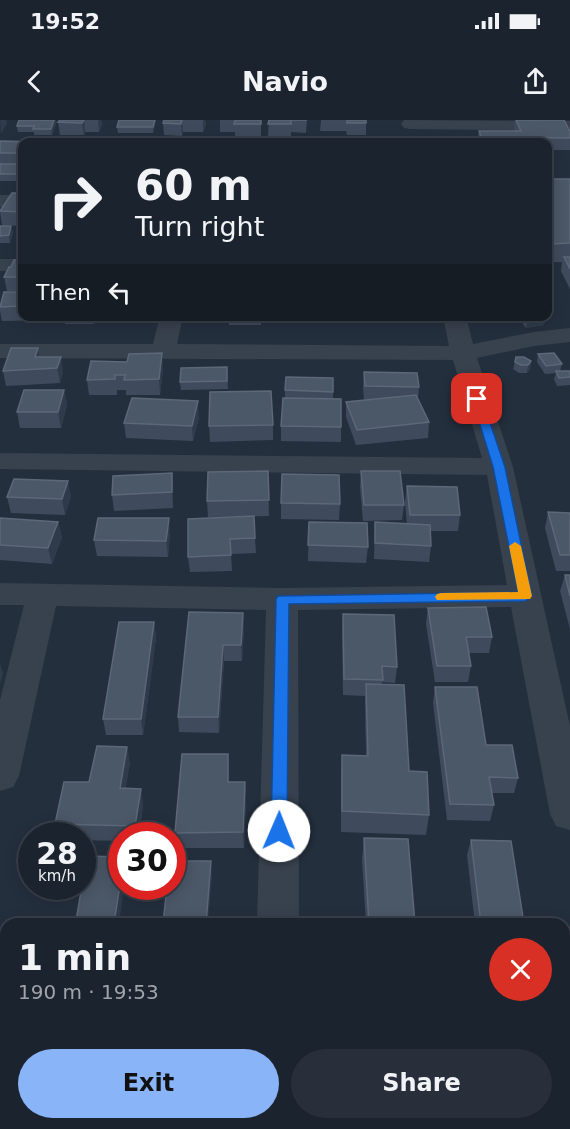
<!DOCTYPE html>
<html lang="en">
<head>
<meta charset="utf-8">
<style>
  body { margin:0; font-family:"DejaVu Sans",sans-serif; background:#282f3a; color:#f1f3f6; height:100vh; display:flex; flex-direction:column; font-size:22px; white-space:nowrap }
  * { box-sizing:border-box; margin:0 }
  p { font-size:20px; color:#a0a4aa }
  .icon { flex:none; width:33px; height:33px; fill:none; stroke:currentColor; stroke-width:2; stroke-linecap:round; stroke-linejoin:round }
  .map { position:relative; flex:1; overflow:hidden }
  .details { position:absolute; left:0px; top:798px; width:570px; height:212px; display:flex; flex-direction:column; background:#1b232e; border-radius:18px 18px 0 0; box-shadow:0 3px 15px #0003,0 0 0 2px #39404a }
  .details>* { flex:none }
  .hud { position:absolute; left:18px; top:18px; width:534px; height:183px; border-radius:12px; box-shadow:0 3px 15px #0003,0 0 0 2px #39404a; background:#1b232e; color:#f1f3f6; overflow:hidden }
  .speed { position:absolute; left:18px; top:702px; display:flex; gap:12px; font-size:30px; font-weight:700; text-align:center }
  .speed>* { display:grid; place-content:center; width:78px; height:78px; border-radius:50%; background:#1b232e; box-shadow:0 3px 15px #0003,0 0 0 2px #39404a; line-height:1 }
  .speed small { font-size:15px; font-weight:400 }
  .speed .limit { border:9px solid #d22; background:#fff; color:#111 }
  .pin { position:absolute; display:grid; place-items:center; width:51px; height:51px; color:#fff; margin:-26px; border-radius:12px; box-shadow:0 3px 9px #0006 }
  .me { position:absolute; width:66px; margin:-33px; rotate:1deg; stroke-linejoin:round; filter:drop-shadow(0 0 4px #0008) }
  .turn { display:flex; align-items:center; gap:21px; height:126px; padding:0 18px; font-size:27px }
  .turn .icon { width:78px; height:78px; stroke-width:2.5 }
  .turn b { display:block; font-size:42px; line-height:51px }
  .then { display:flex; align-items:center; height:57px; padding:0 18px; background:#0003; gap:12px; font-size:22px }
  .round { display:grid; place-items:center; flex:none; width:63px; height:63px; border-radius:32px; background:#282f3a }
  .headline { display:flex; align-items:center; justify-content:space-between; height:102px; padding:0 18px }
  h1 { font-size:36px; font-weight:700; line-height:45px }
  .button { display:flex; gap:12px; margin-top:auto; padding:12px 18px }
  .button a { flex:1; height:69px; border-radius:36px; background:#8ab4f8; color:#111; font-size:24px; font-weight:700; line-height:69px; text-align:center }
  .button a+a { background:#282f3a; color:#f1f3f6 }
  .status { display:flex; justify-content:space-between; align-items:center; height:42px; padding:0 30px; background:#1b232e; direction:ltr }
  .status svg { height:16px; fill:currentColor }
  header { display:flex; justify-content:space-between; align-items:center; height:78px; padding:0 18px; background:#1b232e; font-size:27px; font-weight:700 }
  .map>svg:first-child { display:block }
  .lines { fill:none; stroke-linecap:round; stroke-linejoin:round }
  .minor { fill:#38414e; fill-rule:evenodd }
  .wall { fill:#3f4b5c }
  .shaded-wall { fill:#2f3b4b }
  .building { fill:#4b5868; stroke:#5c6777; stroke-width:1.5 }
  .route { fill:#1a73e8; stroke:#114b97; stroke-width:1.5 }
  .slow { fill:#f59e0b }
</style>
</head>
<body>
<div class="status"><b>19:52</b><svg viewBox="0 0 49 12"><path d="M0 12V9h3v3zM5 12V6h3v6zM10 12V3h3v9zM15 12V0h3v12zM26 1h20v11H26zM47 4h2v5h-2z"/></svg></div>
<header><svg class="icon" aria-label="back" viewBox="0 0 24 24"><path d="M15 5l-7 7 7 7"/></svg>Navio<svg class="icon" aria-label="share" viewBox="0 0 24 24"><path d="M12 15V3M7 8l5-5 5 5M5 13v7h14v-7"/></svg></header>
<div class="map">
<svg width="570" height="1009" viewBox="0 0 570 1009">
  <rect width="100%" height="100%" fill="#242f3e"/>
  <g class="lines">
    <g class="minor">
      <polygon points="404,0 570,1 570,11 410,9 404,8 401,4"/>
      <rect x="0" y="75" width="22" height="12"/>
      <rect x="0" y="139" width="22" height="12"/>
      <polygon points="160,196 183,196 177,224 449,226 443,196 466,196 473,224 534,212 570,208 570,222 534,226 477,238 513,347 570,606 570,710 556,706 550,694 511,487 298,490 299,804 257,804 266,490 56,486 19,656 13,667 0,671 0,580 24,485 0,485 0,463 282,468 507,465 487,355 0,349 0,333 482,338 453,240 0,238 0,224 153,224"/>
      <rect x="564" y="918" width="6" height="46"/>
      <rect x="0" y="938" width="6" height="48"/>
    </g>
  </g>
  <g class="wall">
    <polygon points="19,0 56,0 56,4 52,15 34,15 34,12 18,12 17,6"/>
    <polygon points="60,0 101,0 102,5 99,12 85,12 84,15 60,15 58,2"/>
    <polygon points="155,0 155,6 153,13 118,13 117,7"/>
    <polygon points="164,0 205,0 206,5 203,12 183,12 182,16 164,15 163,3"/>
    <polygon points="220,0 261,0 261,16 235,16 235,12 220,12"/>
    <polygon points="269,0 307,0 306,13 291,12 291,16 268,16"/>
    <polygon points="321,0 366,0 366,15 347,15 346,11 320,11"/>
    <polygon points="515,0 564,0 570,12 570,30 548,30 548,22 477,22 479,11 514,11"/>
    <polygon points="0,21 45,22 22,22 22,61 0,61"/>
    <polygon points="548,59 570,59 570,169 561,151 562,142 548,142"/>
    <polygon points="22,73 22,106 2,105 0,91"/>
    <polygon points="0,106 11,106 13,113 10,123 0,123"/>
    <polygon points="22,140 22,171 7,171 4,157 11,147"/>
    <polygon points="22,172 22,196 51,196 50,200 2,201 0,191 0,184"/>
    <polygon points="61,196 122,196 121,199 96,198 94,204 65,204 64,197 61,197"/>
    <rect x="197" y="196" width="18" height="1"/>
    <polygon points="228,196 261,196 261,205 229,205"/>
    <polygon points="524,196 544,205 526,208 523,204"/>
    <polygon points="38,228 40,237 63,252 60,263 6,266 3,251"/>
    <polygon points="538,234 562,244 560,251 570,251 570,265 557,266 554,259 556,253 545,254 537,242"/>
    <polygon points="531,241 530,249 527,253 519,253 513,249 515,242"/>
    <polygon points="227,247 228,269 181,270 180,262"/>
    <polygon points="163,248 160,275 126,275 126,270 117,270 117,275 89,275 87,260"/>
    <polygon points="364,252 419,267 418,279 429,302 428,318 356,325 346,297 346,282 364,280 363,267"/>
    <polygon points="333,258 333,279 341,307 341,322 281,321 281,306 285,278 285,270"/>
    <polygon points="64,270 67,285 61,308 20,308 17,292"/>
    <polygon points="199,297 193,321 126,318 124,303"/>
    <polygon points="273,305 273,320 210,322 209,306"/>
    <polygon points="268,351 269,396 208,397 207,381"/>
    <polygon points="361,351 404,385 402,400 363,401 360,367"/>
    <polygon points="172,353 173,369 173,388 114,391 112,375"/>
    <polygon points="407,366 460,395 458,411 430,411 431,426 429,442 374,439 375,402 407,404 405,382"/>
    <polygon points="71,376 65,395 11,393 7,377"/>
    <polygon points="281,383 340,384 339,400 281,399"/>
    <polygon points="548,392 570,393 570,451 556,451 545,408"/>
    <polygon points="0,398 58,402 62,417 52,444 0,440"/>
    <polygon points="188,399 255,418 256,433 231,434 232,451 190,452 188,437"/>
    <polygon points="309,402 368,427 366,443 308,441"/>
    <polygon points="170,414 168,437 97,436 94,420"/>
    <polygon points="565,455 570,455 570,509 560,471"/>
    <polygon points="428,488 492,517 489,533 469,533 471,546 468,562 435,562 426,504"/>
    <polygon points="243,493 244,509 242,541 224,541 219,613 179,612 178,597"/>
    <polygon points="343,494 397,547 395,563 382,562 382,564 409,651 429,695 426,715 341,712 341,656 342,635 366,636 365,586 365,576 343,575 342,510"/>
    <polygon points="154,502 156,518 143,615 106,615 103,599"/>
    <polygon points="435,567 486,625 518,658 514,673 492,673 494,685 490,701 447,700 433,583"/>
    <polygon points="228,634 229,662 245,662 246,677 244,728 177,728 175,713"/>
    <polygon points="130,642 125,669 143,684 139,716 122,716 122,721 82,720 82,716 58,716 55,704 89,662"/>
    <polygon points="364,718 415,804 366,804 362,739"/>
    <polygon points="471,720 524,804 475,804 467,735"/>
  </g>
  <g class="shaded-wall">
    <polygon points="0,0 6,0 7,3 1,14"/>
    <polygon points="54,0 56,0 56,4 52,15 51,9"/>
    <polygon points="84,0 85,12 84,15 82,3"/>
    <polygon points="98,0 101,0 102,5 99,12"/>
    <polygon points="155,0 155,6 153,13 153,7"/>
    <polygon points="182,0 183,12 182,16 181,4"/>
    <polygon points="203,0 205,0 206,5 203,12"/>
    <polygon points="11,106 13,113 10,123 9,115"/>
    <polygon points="93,196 95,196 94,204"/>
    <polygon points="546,198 544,205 526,208 527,200"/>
    <polygon points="38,228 41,243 35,237"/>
    <polygon points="162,233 163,248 160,275 159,259"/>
    <polygon points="61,237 63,252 60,263 57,248"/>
    <polygon points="531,241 530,249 527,253 528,245"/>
    <polygon points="64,270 67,285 61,308 58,292"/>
    <polygon points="198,281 199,297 193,321 192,306"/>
    <polygon points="172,353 173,369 173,388 172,372"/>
    <polygon points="68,361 71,376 65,395 62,379"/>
    <polygon points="169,398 170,414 168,437 166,421"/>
    <polygon points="58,402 62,417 52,444 48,428"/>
    <polygon points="243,493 244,509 242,541 241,525"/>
    <polygon points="154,502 156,518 143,615 141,599"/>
    <polygon points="223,525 224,541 219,613 218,597"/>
    <polygon points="0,543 3,554 0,564"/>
    <polygon points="127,627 130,642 123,684 120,668"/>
    <polygon points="228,634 229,649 229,678 228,662"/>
    <polygon points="245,662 246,677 244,728 243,712"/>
    <polygon points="141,669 143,684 139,716 137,716 135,706"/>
    <polygon points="211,741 212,756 208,804 206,804"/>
    <polygon points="122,751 122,766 124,766 119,804 114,804"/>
  </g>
  <g class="building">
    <polygon points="19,0 54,0 51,9 33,9 34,6 17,6"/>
    <polygon points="60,0 84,0 82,3 58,2"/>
    <polygon points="119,0 155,0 153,7 117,7"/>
    <polygon points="164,0 182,0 181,4 163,3"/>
    <polygon points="235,0 261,0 261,4 234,4"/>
    <polygon points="269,0 307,0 291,0 291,4 268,4"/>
    <rect x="347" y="0" width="19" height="3"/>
    <polygon points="516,0 564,0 570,12 570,18 481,17 479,11 521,11"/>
    <rect x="264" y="20" width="24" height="2"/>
    <polygon points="321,20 368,21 368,22 321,22"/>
    <polygon points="0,21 45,22 22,22 22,33 0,33"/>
    <rect x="0" y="44" width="22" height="10"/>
    <polygon points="548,59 570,59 570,123 551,124 548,117"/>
    <polygon points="12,73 22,73 22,92 0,91"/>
    <polygon points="0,106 11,106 9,115 0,116"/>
    <polygon points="564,137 570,137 570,149"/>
    <polygon points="14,140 22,140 22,157 4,157 9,147 11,147"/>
    <polygon points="4,172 22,172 22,186 0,187"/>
    <polygon points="524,196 545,196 546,198 527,200"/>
    <polygon points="11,228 38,228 35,237 61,237 57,248 3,251"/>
    <polygon points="162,233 159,259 124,260 125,255 115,255 115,259 87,260 91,241 127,242 129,234"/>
    <polygon points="554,233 562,244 546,246 538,234"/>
    <polygon points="516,237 524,237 531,241 528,245 521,245 515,242"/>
    <polygon points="227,247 227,261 180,262 181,248"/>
    <polygon points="556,251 570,251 570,257 559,258"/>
    <polygon points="364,252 417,253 419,267 365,266"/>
    <polygon points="286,257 333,258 333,272 285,270"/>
    <polygon points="24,270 64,270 58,292 17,292"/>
    <polygon points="271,271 273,305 209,306 210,272"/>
    <polygon points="416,275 429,302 357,310 346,282"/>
    <polygon points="132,278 198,281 192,306 124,303"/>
    <polygon points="283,278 341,279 341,307 281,306"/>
    <polygon points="268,351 269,380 207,381 208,352"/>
    <polygon points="361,351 400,351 404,385 364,385"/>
    <polygon points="172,353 172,372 112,375 113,356"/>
    <polygon points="282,354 339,355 340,384 281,383"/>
    <polygon points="14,359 68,361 62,379 7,377"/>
    <polygon points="407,366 457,367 460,395 410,395"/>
    <polygon points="548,392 570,393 570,435 560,435"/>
    <polygon points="254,396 255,418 230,419 231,435 188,437 188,399"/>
    <polygon points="0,398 58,402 48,428 0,425"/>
    <polygon points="98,398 169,398 166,421 94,420"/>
    <polygon points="309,402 367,403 368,427 308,425"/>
    <polygon points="375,402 430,405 431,426 375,423"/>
    <polygon points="565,455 570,455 570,476"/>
    <polygon points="486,487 492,517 466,517 471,546 437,546 428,488"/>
    <polygon points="189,492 243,493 241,525 223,525 218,597 178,597"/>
    <polygon points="343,494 394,495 397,547 382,546 383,560 344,559"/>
    <polygon points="119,502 154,502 141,599 103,599"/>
    <polygon points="366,564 404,565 409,651 427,652 429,695 342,691 342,635 368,636"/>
    <polygon points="435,567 477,567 486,625 512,625 518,658 489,657 494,685 450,684"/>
    <polygon points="97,626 127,627 120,668 141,669 135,706 55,704 64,662 89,662"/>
    <polygon points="182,634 228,634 228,662 245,662 243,712 175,713"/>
    <polygon points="364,718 408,719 415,804 369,804"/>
    <polygon points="471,720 511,721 524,804 481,804"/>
    <polygon points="87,736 122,737 122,751 114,804 39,804 40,800 76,801"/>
    <polygon points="172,741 211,741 206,804 163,804 167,766 172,766"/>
  </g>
  <polygon class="route" points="477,276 482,279 505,347 532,476 525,481 289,484 287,711 285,716 279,718 274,716 271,711 276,479 278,476 518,472 493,347 472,279"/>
  <polygon class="slow" points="515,422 521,426 532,476 530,479 437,480 435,477 437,474 441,473 518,472 509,426"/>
</svg>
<div class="speed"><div>28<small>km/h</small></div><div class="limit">30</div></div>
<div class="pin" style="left:477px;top:279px;background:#d93025"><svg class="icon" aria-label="arrive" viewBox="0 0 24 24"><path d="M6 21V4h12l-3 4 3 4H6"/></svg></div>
<svg class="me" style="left:279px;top:711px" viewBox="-20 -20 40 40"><circle r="19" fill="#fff"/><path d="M0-13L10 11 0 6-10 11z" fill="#1a73e8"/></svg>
<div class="hud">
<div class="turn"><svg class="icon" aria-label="right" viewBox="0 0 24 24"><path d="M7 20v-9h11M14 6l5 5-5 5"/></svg><div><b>60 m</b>Turn right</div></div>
<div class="then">Then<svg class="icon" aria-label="left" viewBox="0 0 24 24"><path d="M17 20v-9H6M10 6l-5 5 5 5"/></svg></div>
</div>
<section class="details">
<div class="headline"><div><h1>1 min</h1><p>190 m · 19:53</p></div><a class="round" style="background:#d93025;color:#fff"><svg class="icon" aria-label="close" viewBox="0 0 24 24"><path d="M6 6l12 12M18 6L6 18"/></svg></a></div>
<div class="button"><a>Exit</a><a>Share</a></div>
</section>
</div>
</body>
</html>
